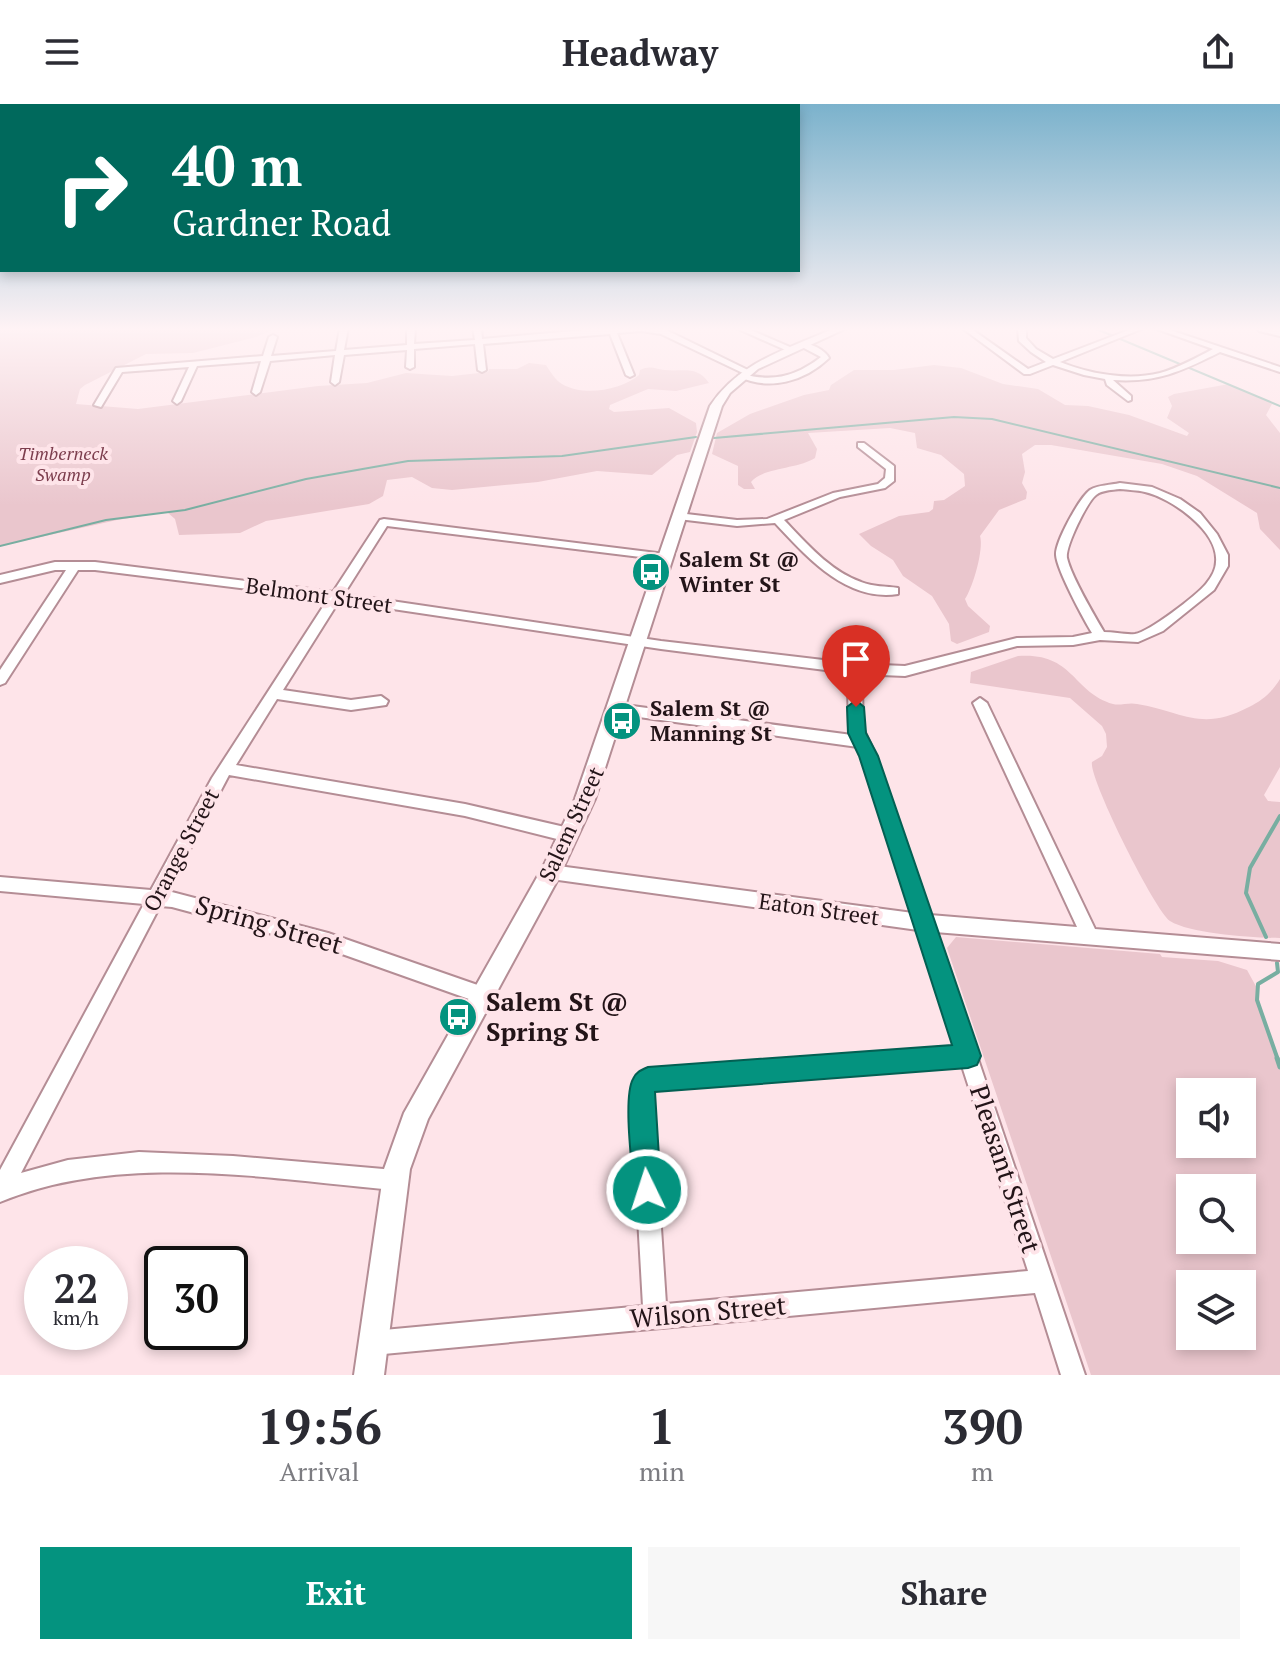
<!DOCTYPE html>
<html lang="en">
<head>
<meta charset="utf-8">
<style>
  body { margin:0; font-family:"PT Serif",serif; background:#f7f7f7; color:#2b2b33; height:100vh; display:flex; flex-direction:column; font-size:30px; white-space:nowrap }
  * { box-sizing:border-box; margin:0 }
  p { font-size:26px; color:#7c7c81 }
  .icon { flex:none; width:44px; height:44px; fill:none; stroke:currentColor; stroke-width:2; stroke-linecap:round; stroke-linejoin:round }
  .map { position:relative; height:1271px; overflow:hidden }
  .panel { display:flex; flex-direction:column; background:#fff; flex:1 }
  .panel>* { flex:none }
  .banner { position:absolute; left:0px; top:0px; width:800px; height:168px; box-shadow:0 4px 12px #0003; background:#00695c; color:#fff; overflow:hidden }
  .tools { position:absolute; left:1176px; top:974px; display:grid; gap:16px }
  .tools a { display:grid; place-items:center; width:80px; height:80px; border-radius:0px; background:#fff; box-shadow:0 4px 12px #0003; font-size:40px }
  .speed { position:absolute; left:24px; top:1142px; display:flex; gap:16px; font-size:40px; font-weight:700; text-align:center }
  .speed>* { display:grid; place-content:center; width:104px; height:104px; border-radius:50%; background:#fff; box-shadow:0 4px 12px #0003; line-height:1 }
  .speed small { font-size:20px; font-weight:400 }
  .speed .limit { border:4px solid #111; border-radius:12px; background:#fff; color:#111 }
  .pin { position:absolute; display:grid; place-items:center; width:68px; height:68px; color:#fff; margin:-82px -34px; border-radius:50% 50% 50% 0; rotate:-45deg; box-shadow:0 0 8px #0007 }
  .pin .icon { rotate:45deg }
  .me { position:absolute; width:88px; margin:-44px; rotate:356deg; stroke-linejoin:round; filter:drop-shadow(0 0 6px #0008) }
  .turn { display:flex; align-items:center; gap:28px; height:168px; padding:0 40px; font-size:36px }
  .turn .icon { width:104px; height:104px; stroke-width:2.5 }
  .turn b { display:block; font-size:56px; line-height:68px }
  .eta { display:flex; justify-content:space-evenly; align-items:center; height:136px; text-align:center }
  .eta b { font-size:48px; font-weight:700; line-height:56px }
  .primary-button { display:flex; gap:16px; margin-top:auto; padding:16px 40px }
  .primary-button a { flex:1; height:92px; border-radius:0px; background:#04937f; color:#fff; font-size:32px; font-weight:700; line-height:92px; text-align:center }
  .primary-button a+a { background:#f7f7f7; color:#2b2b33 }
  header { display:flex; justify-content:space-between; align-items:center; height:104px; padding:0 40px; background:#fff; font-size:36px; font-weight:700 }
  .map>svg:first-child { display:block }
  .green { fill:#eac6cd; fill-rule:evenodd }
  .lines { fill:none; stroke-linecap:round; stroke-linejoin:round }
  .stream-far2 { stroke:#78aea1; stroke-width:2 }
  .stream-far1 { stroke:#78aea1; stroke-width:4 }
  .stream { stroke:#78aea1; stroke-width:5 }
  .street-casing { stroke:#b48d95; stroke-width:4 }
  .secondary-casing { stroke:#b48d95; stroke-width:4 }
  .highway-casing { stroke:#b48d95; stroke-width:4 }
  .street { fill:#fff; fill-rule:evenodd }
  .secondary { fill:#fff; fill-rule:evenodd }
  .highway { fill:#fff; fill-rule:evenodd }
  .route { fill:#04937f; stroke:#036053; stroke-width:2 }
  .labels { text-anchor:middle; stroke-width:8; stroke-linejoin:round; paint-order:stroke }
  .far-park-label { font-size:18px; font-style:italic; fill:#7c3d4d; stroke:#fee4e9 }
  .poi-label { font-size:22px; font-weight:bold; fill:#231418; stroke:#fee4e9; text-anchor:start }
  .street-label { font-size:22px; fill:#231418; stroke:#fee4e9 }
  .near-street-label { font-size:26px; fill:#231418; stroke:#fee4e9 }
  .near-poi-label { font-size:26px; font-weight:bold; fill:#231418; stroke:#fee4e9; text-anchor:start }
</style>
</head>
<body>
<header><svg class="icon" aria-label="menu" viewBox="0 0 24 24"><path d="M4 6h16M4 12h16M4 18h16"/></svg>Headway<svg class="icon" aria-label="share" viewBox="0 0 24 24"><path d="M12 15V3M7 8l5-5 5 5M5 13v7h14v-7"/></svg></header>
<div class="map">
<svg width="1280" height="1271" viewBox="0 0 1280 1271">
  <rect width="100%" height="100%" fill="#fee4e9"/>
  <g class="green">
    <path d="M0,224H277L256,233L193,249L146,250L85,281L80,285L76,300L138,305L318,282L367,279L406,269L452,272L488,268L489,265H517L529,259L546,261C550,267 555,276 562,280C584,293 621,286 639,271L640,266C651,261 654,265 665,266C683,268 697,261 709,279L676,287L648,285L610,301L609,305L614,308L669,304L696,319L697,328L690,348L677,351L652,371L597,367L538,378L452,386L432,384L412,373L387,376L383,392L369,400L266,417L240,429L179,431L175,415L167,408L117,416L0,442Z"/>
    <path d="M934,261L961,264L1003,280L1038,285L1065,301L1088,302L1129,311L1187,332L1189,329L1167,314L1172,302L1168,293L1174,290L1229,280L1267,297L1272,300L1266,311L1280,329V446L1260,425L1257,409L1197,372L1162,360L1051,341H1035L1022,350L1025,368L1022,379L1027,388L1026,395L999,406L980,432C984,445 973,483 965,495L968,502L990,522L989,528L957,540L951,537L949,520L932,492L903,472L893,456L871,442L859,430L899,412L929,408L933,405L934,397L944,396L965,382L964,370L941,351L917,344L915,329L890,324L808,329L817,345L815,354C798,365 761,364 751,378L755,385H744L738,381V362L712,350L717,329L750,310L804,291L829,286L831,281L854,266H894Z"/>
    <path d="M1018,552C1074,548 1072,588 1113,600C1120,602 1129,598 1137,600C1184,608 1201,628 1249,603C1263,596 1272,588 1280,575V663L1264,691L1268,697L1280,698V834C1254,834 1191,830 1170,817C1155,807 1088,673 1092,658L1102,652L1107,643L1106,630L1102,622L1070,594L970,579L971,568Z"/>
    <path d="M956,833L1160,850L1162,853L1218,857L1247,866L1258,886L1260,904L1280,958V1271H1091L947,844ZM1190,988H1242V1040H1190ZM1190,1084H1242V1136H1190ZM1190,1180H1242V1232H1190Z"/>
  </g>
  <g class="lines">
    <g class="stream-far2">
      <polyline points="1094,224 1280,302"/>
      <polyline points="714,334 954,313 992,315 1280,384"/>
      <polyline points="0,442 106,416 185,406 306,375 408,357 562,352 696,333"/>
    </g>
    <g class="stream-far1">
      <polyline points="1266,833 1246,789 1250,764 1280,712"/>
      <polyline points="1277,859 1278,868 1258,880 1257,896 1278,956"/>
    </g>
    <polyline class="stream" points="1277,954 1280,963"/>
    <defs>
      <g id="street">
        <polygon points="340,224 348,224 344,246 407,241 407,224 415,224 414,240 475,236 473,224 481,224 482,235 607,224 648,224 666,226 752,268 745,270 661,230 641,227 617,229 634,271 630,273 626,271 610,230 483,240 486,266 482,268 478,266 475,240 414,245 414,263 410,265 406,263 407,246 344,251 339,278 335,281 331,278 335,251 270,257 260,288 256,291 252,288 261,257 197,262 181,297 177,300 173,297 189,263 122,268 101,303 94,301 116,264 263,252 269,233 273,231 277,233 271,252 336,247"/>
        <polygon points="736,224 746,224 797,246 790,248"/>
        <path d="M962,224H970L1028,265L1046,258L1031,248L1019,237L1018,224H1026V234L1036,245L1053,255L1134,224H1144L1060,258C1090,270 1128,277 1160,269C1178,264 1196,254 1213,245L1154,224H1164L1280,263V268L1220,248C1182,267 1157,279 1113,276L1131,292V296L1128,297L1107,281L1105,275L1084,271L1053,261L1030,270H1024Z"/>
        <path d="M802,239C811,239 825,246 829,254C805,277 769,288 738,272L742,270C773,278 795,273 821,253L802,243Z"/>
        <path d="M858,339H864L894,362V377L885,384L840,393L784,416C806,439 830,467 861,478C873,483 886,482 898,484V490C846,498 807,453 775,419L737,422L678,415L673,412L678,409L737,416L767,415L833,389L878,380L885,374L886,365L858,343Z"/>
        <path d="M1120,379L1152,383L1180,395L1200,409L1217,430L1228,451V462L1214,486L1163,527L1138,538L1100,536L1073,541L1017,542L905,572L857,570L661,545L339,497L283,586L351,596L381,592L388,597L386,601L351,606L277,595L236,661L465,700L569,724L574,726L577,731L574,736L569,738L465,712L229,671L168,787L328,829L489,885L492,891L489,897L483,900L328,845L172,803L160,802L21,1069L68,1056L139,1048L233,1052L395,1066L402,1069L405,1076L402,1083L395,1086C268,1075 121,1047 0,1098V1066L144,800L0,787V773L151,786L212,674L328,495L95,466H78L5,579L0,581V566L66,466H55L0,479V471L55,458H95L333,488L380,416L384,415L665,450L671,453L665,456L387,422L344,490L661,537L857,560L905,562L1017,534L1073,533L1092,529C1083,514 1057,466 1056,451C1055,438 1080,393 1090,386C1098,381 1111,381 1120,379ZM1120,385C1128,386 1137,386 1145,388C1171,394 1219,427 1216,458C1216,465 1211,474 1206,480C1197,491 1149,528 1135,530C1125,531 1114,528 1104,528C1094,511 1071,472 1067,454C1065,443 1087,398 1096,391C1102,386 1112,386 1120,385Z"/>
        <path d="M855,580L862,585L863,624L876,652L930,811L1077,823L973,599L980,594L987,599L1095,825L1280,840V856L935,828L1085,1271H1061L1035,1189L373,1251L365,1247L361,1239L365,1231L373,1227L643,1202L631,990L639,970L646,967L956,943L918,826L551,775L545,773L543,768L545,763L551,761L913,809L858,643L617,610L610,605L617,600L852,631L849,624L848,585ZM962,962L1028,1167L666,1200L652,986Z"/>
      </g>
      <path id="secondary" d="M835,224H847L758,265L730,289L722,302L595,695L558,775L428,1015L410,1065L384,1271H354L384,1065L404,1009L544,761L575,695L710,302C740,257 788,245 835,224Z"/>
      <polygon id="highway" points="1258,224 1280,224 1280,232 1259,227"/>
    </defs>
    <use href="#street" class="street-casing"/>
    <use href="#secondary" class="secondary-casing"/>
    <use href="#highway" class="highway-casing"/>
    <use href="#street" class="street"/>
    <use href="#secondary" class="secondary"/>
    <use href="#highway" class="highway"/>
  </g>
  <linearGradient id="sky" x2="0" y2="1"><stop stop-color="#7bb2cc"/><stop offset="0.56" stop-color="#fff3f5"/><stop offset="1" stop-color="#fff3f5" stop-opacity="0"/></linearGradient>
  <rect width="1280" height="402" fill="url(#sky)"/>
  <path class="route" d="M856,596L864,603L866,629L878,652L981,952L977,961L968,964L655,988L661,1086L657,1095L647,1099L638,1095L634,1086C632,1062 623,993 633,975C636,968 641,966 648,963L952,941L859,652L848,629L847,603Z"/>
  <defs>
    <symbol id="bus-disc" viewBox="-11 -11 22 22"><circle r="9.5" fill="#04937f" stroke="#fee4e9"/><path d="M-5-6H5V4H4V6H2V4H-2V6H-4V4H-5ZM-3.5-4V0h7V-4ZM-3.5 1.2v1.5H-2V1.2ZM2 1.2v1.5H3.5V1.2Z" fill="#fff"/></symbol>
  </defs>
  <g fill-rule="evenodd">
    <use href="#bus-disc" x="629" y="446" width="44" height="44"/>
    <use href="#bus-disc" x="600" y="595" width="44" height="44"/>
    <use href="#bus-disc" x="436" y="891" width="44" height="44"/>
  </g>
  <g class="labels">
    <g class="far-park-label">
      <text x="63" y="356">Timberneck<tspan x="63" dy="21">Swamp</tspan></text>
    </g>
    <g class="poi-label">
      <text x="679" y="463">Salem St @<tspan x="679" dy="25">Winter St</tspan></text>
      <text x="650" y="612">Salem St @<tspan x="650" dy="25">Manning St</tspan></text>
    </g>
    <g class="street-label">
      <text transform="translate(319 491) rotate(8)" y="8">Belmont Street</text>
      <text transform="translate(571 720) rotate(-65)" y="8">Salem Street</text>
      <text transform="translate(181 746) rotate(-62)" y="8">Orange Street</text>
      <text transform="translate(819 805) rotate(8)" y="8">Eaton Street</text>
    </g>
    <g class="near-street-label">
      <text transform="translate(269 821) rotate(16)" y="9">Spring Street</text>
      <text transform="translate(1005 1065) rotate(72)" y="9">Pleasant Street</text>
      <text transform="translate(708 1208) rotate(-5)" y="9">Wilson Street</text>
    </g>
    <g class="near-poi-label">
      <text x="486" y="907">Salem St @<tspan x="486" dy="30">Spring St</tspan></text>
    </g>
  </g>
</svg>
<div class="tools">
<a><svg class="icon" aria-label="sound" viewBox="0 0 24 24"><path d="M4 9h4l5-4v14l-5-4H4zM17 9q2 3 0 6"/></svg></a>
<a><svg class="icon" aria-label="search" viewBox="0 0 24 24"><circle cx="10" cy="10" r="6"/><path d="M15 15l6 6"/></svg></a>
<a><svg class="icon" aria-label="layers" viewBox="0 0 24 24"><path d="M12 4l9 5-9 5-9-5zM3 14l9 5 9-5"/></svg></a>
</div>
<div class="speed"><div>22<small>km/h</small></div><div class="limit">30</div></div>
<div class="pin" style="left:856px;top:603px;background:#d93025"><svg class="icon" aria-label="arrive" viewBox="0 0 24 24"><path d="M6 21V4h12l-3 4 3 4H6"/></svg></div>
<svg class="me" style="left:647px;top:1086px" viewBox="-20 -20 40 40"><circle r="17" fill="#04937f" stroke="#fff" stroke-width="3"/><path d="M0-11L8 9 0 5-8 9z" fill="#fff"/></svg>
<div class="banner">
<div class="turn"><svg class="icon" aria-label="right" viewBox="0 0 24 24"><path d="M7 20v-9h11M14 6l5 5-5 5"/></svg><div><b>40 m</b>Gardner Road</div></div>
</div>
</div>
<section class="panel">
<div class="eta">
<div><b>19:56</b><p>Arrival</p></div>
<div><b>1</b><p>min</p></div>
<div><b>390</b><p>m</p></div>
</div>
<div class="primary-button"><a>Exit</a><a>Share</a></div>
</section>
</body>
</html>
